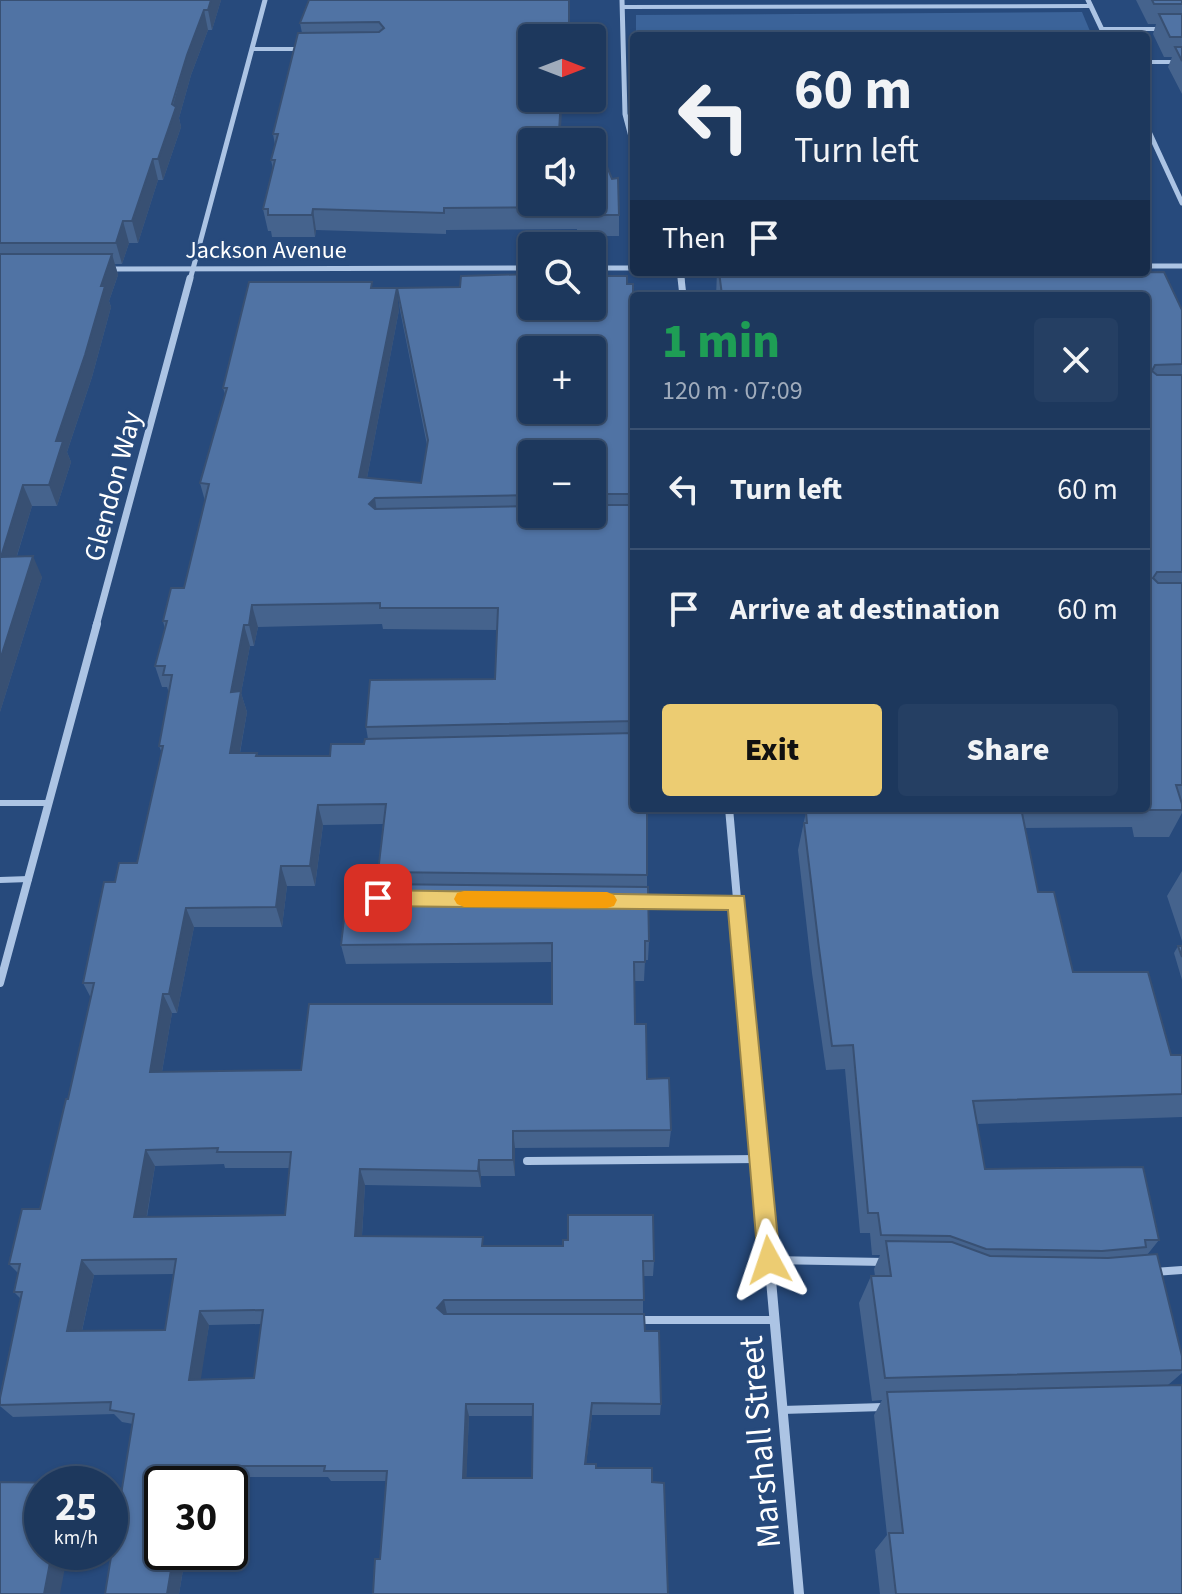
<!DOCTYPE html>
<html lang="en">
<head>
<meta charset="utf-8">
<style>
  body { margin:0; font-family:"Source Sans 3",sans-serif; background:#253f63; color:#f1f3f6; height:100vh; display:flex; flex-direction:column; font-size:30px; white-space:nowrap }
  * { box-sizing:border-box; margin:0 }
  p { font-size:26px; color:#a0acbc }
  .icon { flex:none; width:44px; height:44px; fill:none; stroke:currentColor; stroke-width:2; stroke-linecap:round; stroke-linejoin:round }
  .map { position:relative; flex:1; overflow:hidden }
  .panel { position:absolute; left:630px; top:292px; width:520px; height:520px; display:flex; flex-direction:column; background:#1d385d; border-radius:8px; box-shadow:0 2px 6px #0004,0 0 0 2px #3b5272 }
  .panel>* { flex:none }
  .guide { position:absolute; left:630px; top:32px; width:520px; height:244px; border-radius:8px; box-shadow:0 2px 6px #0004,0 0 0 2px #3b5272; background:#1d385d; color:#f1f3f6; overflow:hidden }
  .needle { width:52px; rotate:90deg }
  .fabs { position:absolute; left:518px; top:24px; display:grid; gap:16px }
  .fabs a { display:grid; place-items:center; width:88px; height:88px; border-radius:8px; background:#1d385d; box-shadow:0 2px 6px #0004,0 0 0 2px #3b5272; font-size:40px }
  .speed { position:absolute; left:24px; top:1466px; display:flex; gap:16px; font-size:40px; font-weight:700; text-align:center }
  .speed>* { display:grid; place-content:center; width:104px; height:104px; border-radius:50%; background:#1d385d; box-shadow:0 2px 6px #0004,0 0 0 2px #3b5272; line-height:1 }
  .speed small { font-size:20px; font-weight:400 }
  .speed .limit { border:4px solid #111; border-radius:12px; background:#fff; color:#111 }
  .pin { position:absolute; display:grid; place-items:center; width:68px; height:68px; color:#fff; margin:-34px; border-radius:16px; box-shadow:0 4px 12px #0006 }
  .me { position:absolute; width:88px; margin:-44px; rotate:355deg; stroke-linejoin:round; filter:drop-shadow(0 0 6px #0008) }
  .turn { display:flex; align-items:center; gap:28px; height:168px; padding:0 32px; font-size:36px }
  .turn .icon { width:104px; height:104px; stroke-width:2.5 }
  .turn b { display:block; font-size:56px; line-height:68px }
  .then { display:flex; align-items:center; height:76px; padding:0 32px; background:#0003; gap:16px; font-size:30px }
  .round { display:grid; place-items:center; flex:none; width:84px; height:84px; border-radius:8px; background:#253f63 }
  .summary { display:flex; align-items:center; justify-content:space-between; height:136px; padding:0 32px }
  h1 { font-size:48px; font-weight:800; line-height:60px; color:#1e9e55 }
  .cta { display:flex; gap:16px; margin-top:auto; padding:16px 32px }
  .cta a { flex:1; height:92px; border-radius:8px; background:#eccc72; color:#111; font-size:32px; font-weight:800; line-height:92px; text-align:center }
  .cta a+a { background:#253f63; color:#f1f3f6 }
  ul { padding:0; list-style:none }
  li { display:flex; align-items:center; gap:24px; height:120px; padding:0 32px; border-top:2px solid #3b5272 }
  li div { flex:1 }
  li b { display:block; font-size:30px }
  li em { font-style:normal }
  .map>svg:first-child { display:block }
  .green { fill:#3b6399 }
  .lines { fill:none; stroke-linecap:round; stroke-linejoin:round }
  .service-far2 { stroke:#acc4e4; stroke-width:4 }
  .service-far1 { stroke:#acc4e4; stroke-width:6 }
  .service { stroke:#acc4e4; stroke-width:8 }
  .minor-far3 { stroke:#acc4e4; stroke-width:5 }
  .minor-far2 { stroke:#acc4e4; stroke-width:7 }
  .minor-far1 { stroke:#acc4e4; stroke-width:8 }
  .minor { stroke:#acc4e4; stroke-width:10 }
  .wall { fill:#45638d; fill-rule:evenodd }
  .shaded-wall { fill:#385073 }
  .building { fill:#5073a4; stroke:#385073; stroke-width:2; fill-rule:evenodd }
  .route { fill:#eccc72; stroke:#99854a; stroke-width:2 }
  .slow { fill:#f59e0b }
  .labels { text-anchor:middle; stroke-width:6; stroke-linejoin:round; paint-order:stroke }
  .far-street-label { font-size:24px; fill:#fff; stroke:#274a7c }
  .street-label { font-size:28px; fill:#fff; stroke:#274a7c }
  .near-street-label { font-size:34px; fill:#fff; stroke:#274a7c }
</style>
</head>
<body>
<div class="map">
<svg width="1182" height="1594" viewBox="0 0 1182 1594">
  <rect width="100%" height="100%" fill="#274a7c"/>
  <polygon class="green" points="1082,12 1092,36 636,36 636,15"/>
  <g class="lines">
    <g class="service-far2">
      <polyline points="622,7 1091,6"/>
      <polyline points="1102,29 1159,29"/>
      <polyline points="252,49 300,49"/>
      <polyline points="1146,62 1182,62"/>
    </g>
    <g class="service-far1">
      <polyline points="0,803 49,803"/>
      <polyline points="0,880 29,879"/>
      <polyline points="348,897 382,898"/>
      <polyline points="641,901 737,902"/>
    </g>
    <g class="service">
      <polyline points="527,1161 760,1159"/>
      <polyline points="769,1260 885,1262"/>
      <polyline points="1154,1272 1182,1270"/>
      <polyline points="638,1320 774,1320"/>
      <polyline points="782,1410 883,1407"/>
    </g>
    <g class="minor-far3">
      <polyline points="622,0 625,114 634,148"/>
      <polyline points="1088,0 1105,36"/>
      <polyline points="1146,125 1182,203"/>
      <polyline points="1146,266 1182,266"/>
      <polyline points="592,268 634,268"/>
      <polyline points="109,269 532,268"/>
      <polyline points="681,272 682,280"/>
      <polyline points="190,280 265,0"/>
    </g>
    <g class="minor-far2">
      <polyline points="681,278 683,296"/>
      <polyline points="96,626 190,278"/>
    </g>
    <g class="minor-far1">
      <polyline points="729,808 751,1058"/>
      <polyline points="0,983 97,624"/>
    </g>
    <polyline class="minor" points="751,1056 799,1594"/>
  </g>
  <g class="wall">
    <polygon points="0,0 221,0 212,30 208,30 191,75 179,118 181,127 163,180 158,180 138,243 129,243 122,264 115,264 118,275 109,301 111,307 92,377 67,452 71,462 57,506 32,506 17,556 42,577 0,712"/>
    <polygon points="570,0 532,142 592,202 619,215 619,236 577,236 577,229 446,230 446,234 316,230 315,237 272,237 271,231 268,231 263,209 273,169 271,160 275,145 273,134 302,33 300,23"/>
    <polygon points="1136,0 1182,0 1182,94 1168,67 1172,57 1164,57 1153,34 1156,24 1148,24"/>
    <polygon points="717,272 908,272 909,276 1164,272 1182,310 1182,813 1169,837 1134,837 1132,827 1025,828 1038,892 1054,892 1073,972 1148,972 1171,1055 1182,1055 1182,1117 977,1124 985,1169 1143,1167 1159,1240 1147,1255 1157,1254 1182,1356 1182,1373 1168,1385 1182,1385 1182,1594 880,1594 875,1550 887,1535 874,1415 882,1400 872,1401 859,1303 871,1276 875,1276 874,1269 880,1255 872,1255 870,1233 860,1233 845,1069 826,1070 812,973 798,850 806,812 816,812 816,808 1146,808 1146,296 716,296"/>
    <path d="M603,276L634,333V611H632L634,678V808L647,875V887L649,941L648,960H645L644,981H634L635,1024L647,1079L671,1130L669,1147L515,1148V1176H481V1187L365,1185L362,1236L654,1261L653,1276H643V1313L645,1331L661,1404L660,1415H592L586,1464L380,1559L386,1481H331L328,1477H247L244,1501H230V1484H162L186,1552L179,1594H105L133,1424L122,1422L114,1414L13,1417L0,1406V1398L21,1299L14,1292L18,1273L9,1264L40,1209L68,1099L91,998L83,983L115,882L137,863L162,753L159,746L169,693L167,687H162L155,666L165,629L163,621L184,588L205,501L200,483L225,394L223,388L373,288L399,310L367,478L421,483L427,445L400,310L397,288L460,287ZM532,454H592V514H532ZM382,624L383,629L497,630L495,679L366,727L368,739L364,744L330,756H258L257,753H240L247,712L241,693L250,646H254L258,627ZM383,824L378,872L381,884L375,902L341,945L346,964L552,962V1004L301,1070L162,1072L172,1013H177L194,927H282L287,886H315L323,825ZM224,1164L225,1168H290L285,1215L147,1217L155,1166ZM174,1274L165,1330L82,1331L94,1275ZM261,1324L254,1378L200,1379L209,1325ZM469,1416H533L532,1478H466Z"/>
    <polygon points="1182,871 1182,941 1167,896"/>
    <polygon points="1178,946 1182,946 1182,980 1174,953"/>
  </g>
  <g class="shaded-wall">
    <polygon points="211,0 221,0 212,30 208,10"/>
    <polygon points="204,10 208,30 191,75 179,118 181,127 163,180 158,159 187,55"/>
    <polygon points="561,98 563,98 560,142 559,132"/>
    <polygon points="153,159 158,180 138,243 132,221"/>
    <polygon points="313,209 316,230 315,237 312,215"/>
    <polygon points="123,221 129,243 122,264 116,243"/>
    <polygon points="112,254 118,275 109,301 111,307 92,377 67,452 71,462 57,506 49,485 56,441 101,286"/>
    <polygon points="397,288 399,310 363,499 359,477"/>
    <polygon points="23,485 32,506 10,578 1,557"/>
    <polygon points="375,498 378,520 369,504"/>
    <polygon points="33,556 42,577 0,712 0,660"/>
    <polygon points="252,605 258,627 254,646 249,625"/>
    <polygon points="244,625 250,646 241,693 247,712 236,774 230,753 231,692"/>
    <polygon points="318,805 323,825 315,886 310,866"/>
    <polygon points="281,866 287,886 282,927 276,907"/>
    <polygon points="186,908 194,927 177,1013 169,994"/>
    <polygon points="163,994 172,1013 159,1089 150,1072"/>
    <polygon points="513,1131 515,1148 515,1176 513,1160"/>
    <polygon points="146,1150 155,1166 144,1232 134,1217"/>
    <polygon points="479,1160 481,1176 481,1187 478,1171"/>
    <polygon points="360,1169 365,1185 361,1251 355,1236"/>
    <polygon points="82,1260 94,1275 79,1344 67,1331"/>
    <polygon points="444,1300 447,1314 440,1322 437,1308"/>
    <polygon points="200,1311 209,1325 199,1392 189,1380"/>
    <polygon points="592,1403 592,1415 585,1475 585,1464"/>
    <polygon points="466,1404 469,1416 466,1489 463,1478"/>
    <polygon points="238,1466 247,1477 244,1501 235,1491"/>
    <polygon points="52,1552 68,1552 60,1594 44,1594"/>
    <polygon points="174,1552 186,1552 179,1594 167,1594"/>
  </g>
  <g class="building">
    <polygon points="0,0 211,0 208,10 204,10 187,55 172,104 176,107 158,159 153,159 132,221 123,221 116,243 0,243"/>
    <polygon points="309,0 569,0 569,38 532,38 532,98 561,98 559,132 583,132 583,142 532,142 532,202 592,202 592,153 601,152 612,179 618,178 619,215 577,215 577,207 444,208 444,213 313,209 312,215 268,215 268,209 263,209 275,160 271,160 278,134 273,134 298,33 379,32 384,28 379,22 300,23"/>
    <polygon points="1152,0 1182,0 1182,4 1154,4"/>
    <polygon points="1159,14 1182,14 1182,37 1170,37"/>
    <polygon points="1175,47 1182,47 1182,61"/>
    <polygon points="0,254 112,254 101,286 105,286 85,355 56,441 63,441 49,485 23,485 1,557 33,556 0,660"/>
    <path d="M603,272V276H627V284H633L634,494H592V454H532V495L375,498L369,504L375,509L532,506V514H592V505H634V541H633L634,589H632L634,721L366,727L370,680L495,679L498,608H380V603L252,605L249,625H244L231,692L241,691L230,753H257L256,756H330L331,744H364L365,739L634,733V808H647V875L378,872L386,804L318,805L310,866H281L276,907L186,908L169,994H163L150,1072L301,1070L309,1004H552V943L341,945L346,902H375L377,884L648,887L649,941H645V962H634L635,1024H646L647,1079L669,1078L671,1130L513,1131V1160H479L478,1171L360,1169L355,1236L483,1237L482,1246H563V1240H568V1215H653L654,1261H643L644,1300H444L437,1308L444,1314H644L645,1331H659L661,1404L592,1403L585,1464H596V1468H652V1482L664,1483L668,1594H373L375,1559H380L387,1471H324L325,1466H238L235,1491H230V1484H162V1552H174L167,1594H105L134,1414L110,1410L111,1402L0,1405V1398L22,1292H14L20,1264H9L22,1209H40L66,1099H68L94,983H83L104,882H115L119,863H137L163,746H159L172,675H163L165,666H155L167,621H163L171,588H184L209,484L200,483L227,388H223L249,282H372L371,288H397L359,477L421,483L428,440L397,288L460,287L461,276L532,274V306H592V273ZM532,350H592V410H532ZM218,1148L217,1152H291L285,1215L134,1217L146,1150ZM176,1259L165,1330L67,1331L82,1260ZM263,1310L254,1378L189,1380L200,1311ZM466,1404H533L532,1478H463Z"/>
    <polygon points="719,272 908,272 909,276 1164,272 1182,310 1182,364 1155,365 1152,371 1157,375 1182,375 1182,572 1157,572 1153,578 1158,583 1182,583 1182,785 1176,785 1182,804 1182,810 1148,810 1146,801 1146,296 722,295"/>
    <polygon points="825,808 1021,808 1038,892 1054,892 1073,972 1148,972 1171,1055 1182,1055 1182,1094 973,1101 985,1169 1143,1167 1159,1240 1145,1240 1146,1247 1102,1251 986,1249 950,1236 881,1235 878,1213 868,1213 853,1045 832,1046 819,948 804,823 807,823 806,812 825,812"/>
    <polygon points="1178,946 1182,946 1182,957"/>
    <polygon points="886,1241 952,1242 990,1256 1108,1258 1157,1254 1182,1356 1182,1370 885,1378 871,1276 891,1276"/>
    <polygon points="1182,1385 1182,1594 896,1594 889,1533 903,1533 887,1392"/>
    <polygon points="0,1482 66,1483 42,1484 42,1552 52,1552 44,1594 0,1594"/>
  </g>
  <polygon class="route" points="378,890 744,896 780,1260 777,1268 769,1271 761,1268 758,1260 728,910 378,906 371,903 368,898 371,892"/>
  <polygon class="slow" points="464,891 607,892 614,895 617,900 614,906 607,908 464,907 457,904 454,899 457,893"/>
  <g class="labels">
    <g class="far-street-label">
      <text x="266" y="258">Jackson Avenue</text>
    </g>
    <g class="street-label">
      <text transform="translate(112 486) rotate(-75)" y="10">Glendon Way</text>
    </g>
    <g class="near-street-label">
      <text transform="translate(759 1442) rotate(-95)" y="12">Marshall Street</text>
    </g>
  </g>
</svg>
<div class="fabs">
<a><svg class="needle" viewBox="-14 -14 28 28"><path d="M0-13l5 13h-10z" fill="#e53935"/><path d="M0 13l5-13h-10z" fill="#a0acbc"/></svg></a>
<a><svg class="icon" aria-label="sound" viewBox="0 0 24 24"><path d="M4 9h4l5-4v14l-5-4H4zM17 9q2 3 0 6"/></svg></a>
<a><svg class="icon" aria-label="search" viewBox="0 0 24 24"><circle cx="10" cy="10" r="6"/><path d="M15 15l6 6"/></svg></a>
<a>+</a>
<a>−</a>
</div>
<div class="speed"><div>25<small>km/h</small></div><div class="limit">30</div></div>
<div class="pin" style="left:378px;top:898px;background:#d93025"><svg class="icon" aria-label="arrive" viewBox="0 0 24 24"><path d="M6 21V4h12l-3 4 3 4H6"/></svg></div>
<svg class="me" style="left:769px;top:1260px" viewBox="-20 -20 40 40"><path d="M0-17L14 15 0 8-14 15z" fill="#eccc72" stroke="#fff" stroke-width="4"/></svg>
<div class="guide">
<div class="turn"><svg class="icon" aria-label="left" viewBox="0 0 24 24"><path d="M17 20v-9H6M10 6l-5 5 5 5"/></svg><div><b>60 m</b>Turn left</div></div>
<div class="then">Then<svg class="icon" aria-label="arrive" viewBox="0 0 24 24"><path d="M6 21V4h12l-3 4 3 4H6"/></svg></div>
</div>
<section class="panel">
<div class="summary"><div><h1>1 min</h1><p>120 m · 07:09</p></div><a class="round"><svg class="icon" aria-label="close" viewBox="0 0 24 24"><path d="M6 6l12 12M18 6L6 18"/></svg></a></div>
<ul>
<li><svg class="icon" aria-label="left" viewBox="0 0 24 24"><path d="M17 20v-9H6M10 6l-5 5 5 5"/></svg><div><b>Turn left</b></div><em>60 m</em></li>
<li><svg class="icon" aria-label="arrive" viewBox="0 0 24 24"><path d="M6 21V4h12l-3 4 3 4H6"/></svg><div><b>Arrive at destination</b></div><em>60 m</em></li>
</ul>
<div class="cta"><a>Exit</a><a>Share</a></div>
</section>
</div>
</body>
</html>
